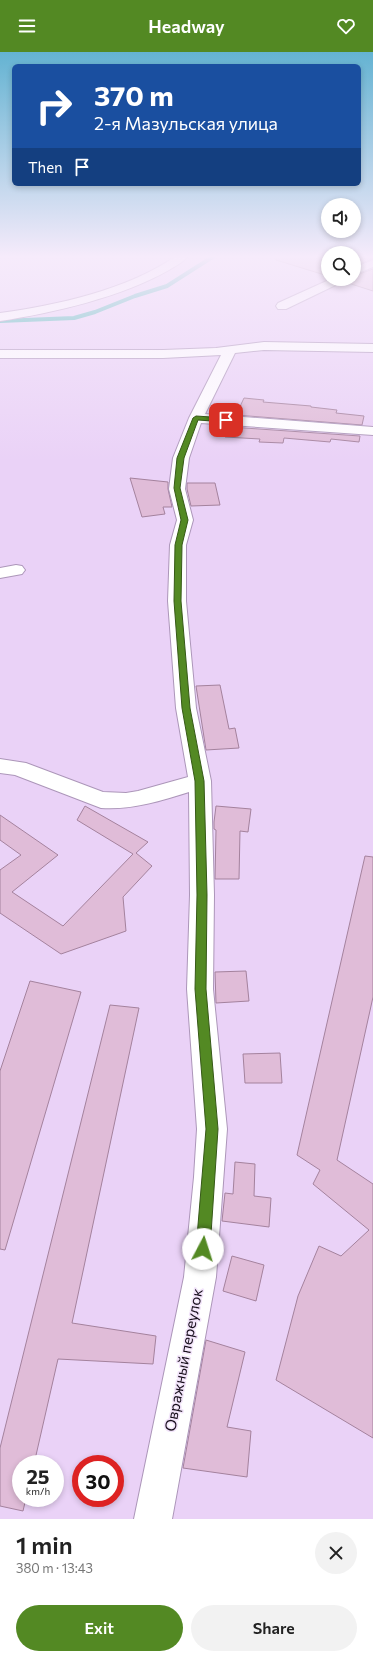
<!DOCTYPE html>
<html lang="en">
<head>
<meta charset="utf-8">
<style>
  body { margin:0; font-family:Commissioner,sans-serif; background:#f2f2f2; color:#222; height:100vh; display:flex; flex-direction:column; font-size:15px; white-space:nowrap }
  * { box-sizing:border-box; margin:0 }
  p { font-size:13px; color:#767676 }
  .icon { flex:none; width:22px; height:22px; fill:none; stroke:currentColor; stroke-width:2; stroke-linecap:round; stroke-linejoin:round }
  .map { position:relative; height:1467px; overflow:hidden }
  .side { display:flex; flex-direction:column; background:#fff; flex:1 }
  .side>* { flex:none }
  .guide { position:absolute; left:12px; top:12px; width:349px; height:122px; border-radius:6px; box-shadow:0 2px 6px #0003; background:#1a4fa0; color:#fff; overflow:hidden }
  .buttons { position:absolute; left:321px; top:146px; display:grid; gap:8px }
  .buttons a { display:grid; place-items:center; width:40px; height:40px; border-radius:50%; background:#fff; box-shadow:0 2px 6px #0003; font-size:20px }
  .speed { position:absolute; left:12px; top:1403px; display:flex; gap:8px; font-size:20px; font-weight:700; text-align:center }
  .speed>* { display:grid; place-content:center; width:52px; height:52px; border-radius:50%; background:#fff; box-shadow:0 2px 6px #0003; line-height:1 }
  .speed small { font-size:10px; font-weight:400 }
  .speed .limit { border:6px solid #d22; background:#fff; color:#111 }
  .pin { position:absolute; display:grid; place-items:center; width:34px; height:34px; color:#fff; margin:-17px; border-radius:8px; box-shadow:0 2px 6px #0006 }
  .me { position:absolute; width:44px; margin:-22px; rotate:5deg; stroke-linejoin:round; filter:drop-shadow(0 0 3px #0008) }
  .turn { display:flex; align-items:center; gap:14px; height:84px; padding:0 16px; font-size:18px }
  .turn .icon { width:52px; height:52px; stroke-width:2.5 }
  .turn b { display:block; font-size:28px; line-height:34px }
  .then { display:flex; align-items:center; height:38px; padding:0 16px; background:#0003; gap:8px; font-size:15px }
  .round { display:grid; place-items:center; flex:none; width:42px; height:42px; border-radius:21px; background:#f2f2f2 }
  .overview { display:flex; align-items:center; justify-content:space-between; height:68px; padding:0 16px }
  h1 { font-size:24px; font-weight:600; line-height:30px }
  .cta { display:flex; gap:8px; margin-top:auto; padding:8px 16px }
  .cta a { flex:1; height:46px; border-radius:24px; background:#538923; color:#fff; font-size:16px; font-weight:600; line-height:46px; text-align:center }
  .cta a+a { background:#f2f2f2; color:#222 }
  header { display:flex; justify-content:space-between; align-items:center; height:52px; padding:0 16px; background:#538923; color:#fff; font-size:18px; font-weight:600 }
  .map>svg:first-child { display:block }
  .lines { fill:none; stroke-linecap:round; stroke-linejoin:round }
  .stream { stroke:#3eb2b0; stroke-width:4 }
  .building { fill:#e0bcd8; stroke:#a4829d }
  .minor-casing { stroke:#ac96b9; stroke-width:2 }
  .minor { fill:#fff; fill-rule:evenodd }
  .route { fill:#538923; stroke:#365917 }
  .labels { text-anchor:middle; stroke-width:3; stroke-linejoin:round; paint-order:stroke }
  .street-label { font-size:15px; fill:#180f1c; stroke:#f2e4fa }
</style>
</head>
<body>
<header><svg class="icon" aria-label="menu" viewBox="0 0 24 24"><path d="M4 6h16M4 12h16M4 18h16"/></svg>Headway<svg class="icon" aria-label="heart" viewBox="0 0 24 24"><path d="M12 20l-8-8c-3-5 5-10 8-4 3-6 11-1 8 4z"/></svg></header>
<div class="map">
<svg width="373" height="1467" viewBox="0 0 373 1467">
  <rect width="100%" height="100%" fill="#ead2f7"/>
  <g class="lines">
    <polyline class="stream" points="0,269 74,266 95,260 135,244 167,234 214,204"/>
  </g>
  <g class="building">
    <polygon points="277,204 328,204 328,224 276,208"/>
    <polygon points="354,204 373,204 373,207 354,214"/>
    <polygon points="373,217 373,239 345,230 348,227 354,227 354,224"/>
    <polygon points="244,346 264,348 263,350 311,354 311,355 337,358 336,361 364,364 362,373 236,363"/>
    <polygon points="230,375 360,384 359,390 331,387 330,390 284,386 283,391 259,390 260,387 225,385"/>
    <polygon points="130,426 168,430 168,437 172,455 163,455 165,462 142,465"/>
    <polygon points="187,431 215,431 220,453 191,454 187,437"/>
    <polygon points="220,633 229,677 235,676 239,696 206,698 196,634"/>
    <polygon points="85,754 148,790 136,801 152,814 123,845 126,879 61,902 0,861 0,818 21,803 0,788 0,763 58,803 12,840 63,874 133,802 77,768"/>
    <polygon points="216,754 251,757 248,780 240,779 239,827 215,827 216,778 214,777 214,770"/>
    <polygon points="365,804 373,805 373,945 337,1108 373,1132 373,1386 276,1328 298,1244 319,1194 341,1204 369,1178 313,1132 320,1118 297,1103"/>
    <polygon points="246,919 249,949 216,951 215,920"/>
    <polygon points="30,929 81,940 5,1198 0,1197 0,1019"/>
    <polygon points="110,953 139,956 72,1271 156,1284 153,1312 58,1307 34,1412 21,1412 21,1446 26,1446 23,1459 0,1454 0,1396"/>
    <polygon points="280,1001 282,1031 245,1031 243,1002"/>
    <polygon points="235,1110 255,1112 254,1144 271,1146 269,1175 222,1169 225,1141 233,1142"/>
    <polygon points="232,1204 264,1213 256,1249 223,1239"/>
    <polygon points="206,1288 245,1300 227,1375 251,1379 247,1425 183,1416"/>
  </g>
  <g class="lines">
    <defs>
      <g id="minor">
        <path d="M176,204H188C184,210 175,214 169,218C122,245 53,261 0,269V261C58,253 127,238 176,204Z"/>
        <polygon points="373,208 373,215 354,223 354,216"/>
        <polygon points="331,227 346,227 344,229 286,257 278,257 276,254 278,251"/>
        <path d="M264,290L373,292V300L264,298L235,301L205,362L373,375V383L201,371L189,406L185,437L193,468L186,493V549L196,656L211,729L214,843L213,937L227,1077L216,1225L172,1467H134L184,1225L194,1125L197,1077L187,937L190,843L189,740C160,749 132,758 101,756L15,723L0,721V707L26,711L103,740L126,741L138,739L188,725L176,656L168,549L170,493L177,468L169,437L173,406L189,366L221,303L163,306H0V298H163L216,296Z"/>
        <polygon points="16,513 22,514 25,518 22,522 0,526 0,516"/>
      </g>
    </defs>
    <use href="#minor" class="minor-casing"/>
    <use href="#minor" class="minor"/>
  </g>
  <linearGradient id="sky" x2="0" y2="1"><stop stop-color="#64b3d2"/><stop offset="0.5" stop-color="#f6ebfb"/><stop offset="1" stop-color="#f6ebfb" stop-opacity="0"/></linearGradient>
  <rect width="373" height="409" fill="url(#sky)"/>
  <polygon class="route" points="196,364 226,366 228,368 226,370 198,368 184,406 180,436 188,468 182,493 181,549 190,656 204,729 207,843 206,937 218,1077 210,1197 208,1201 203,1203 198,1201 196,1197 206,1077 195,937 197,843 195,729 182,656 174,549 175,493 181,468 174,436 177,406 193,366"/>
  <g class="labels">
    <g class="street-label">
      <text transform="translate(184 1308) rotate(-79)" y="5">Овражный переулок</text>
    </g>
  </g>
</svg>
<div class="buttons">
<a><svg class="icon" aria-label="sound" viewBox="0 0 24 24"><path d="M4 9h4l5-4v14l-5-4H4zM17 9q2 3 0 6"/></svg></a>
<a><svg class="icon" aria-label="search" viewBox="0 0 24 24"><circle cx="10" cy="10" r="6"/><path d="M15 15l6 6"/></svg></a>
</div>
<div class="speed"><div>25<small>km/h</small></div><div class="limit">30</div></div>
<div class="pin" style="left:226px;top:368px;background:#d93025"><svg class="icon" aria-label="arrive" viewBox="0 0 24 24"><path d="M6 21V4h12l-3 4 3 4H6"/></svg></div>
<svg class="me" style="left:203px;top:1197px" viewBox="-20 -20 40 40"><circle r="19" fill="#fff"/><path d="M0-13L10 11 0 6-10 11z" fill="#538923"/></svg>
<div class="guide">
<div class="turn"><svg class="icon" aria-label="right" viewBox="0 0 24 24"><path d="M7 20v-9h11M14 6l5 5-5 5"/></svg><div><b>370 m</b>2-я Мазульская улица</div></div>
<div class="then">Then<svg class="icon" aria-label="arrive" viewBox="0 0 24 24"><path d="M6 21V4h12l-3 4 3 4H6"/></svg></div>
</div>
</div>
<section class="side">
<div class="overview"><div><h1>1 min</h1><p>380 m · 13:43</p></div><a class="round"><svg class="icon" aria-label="close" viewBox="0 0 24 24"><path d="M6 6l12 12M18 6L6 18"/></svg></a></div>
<div class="cta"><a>Exit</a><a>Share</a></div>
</section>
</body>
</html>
